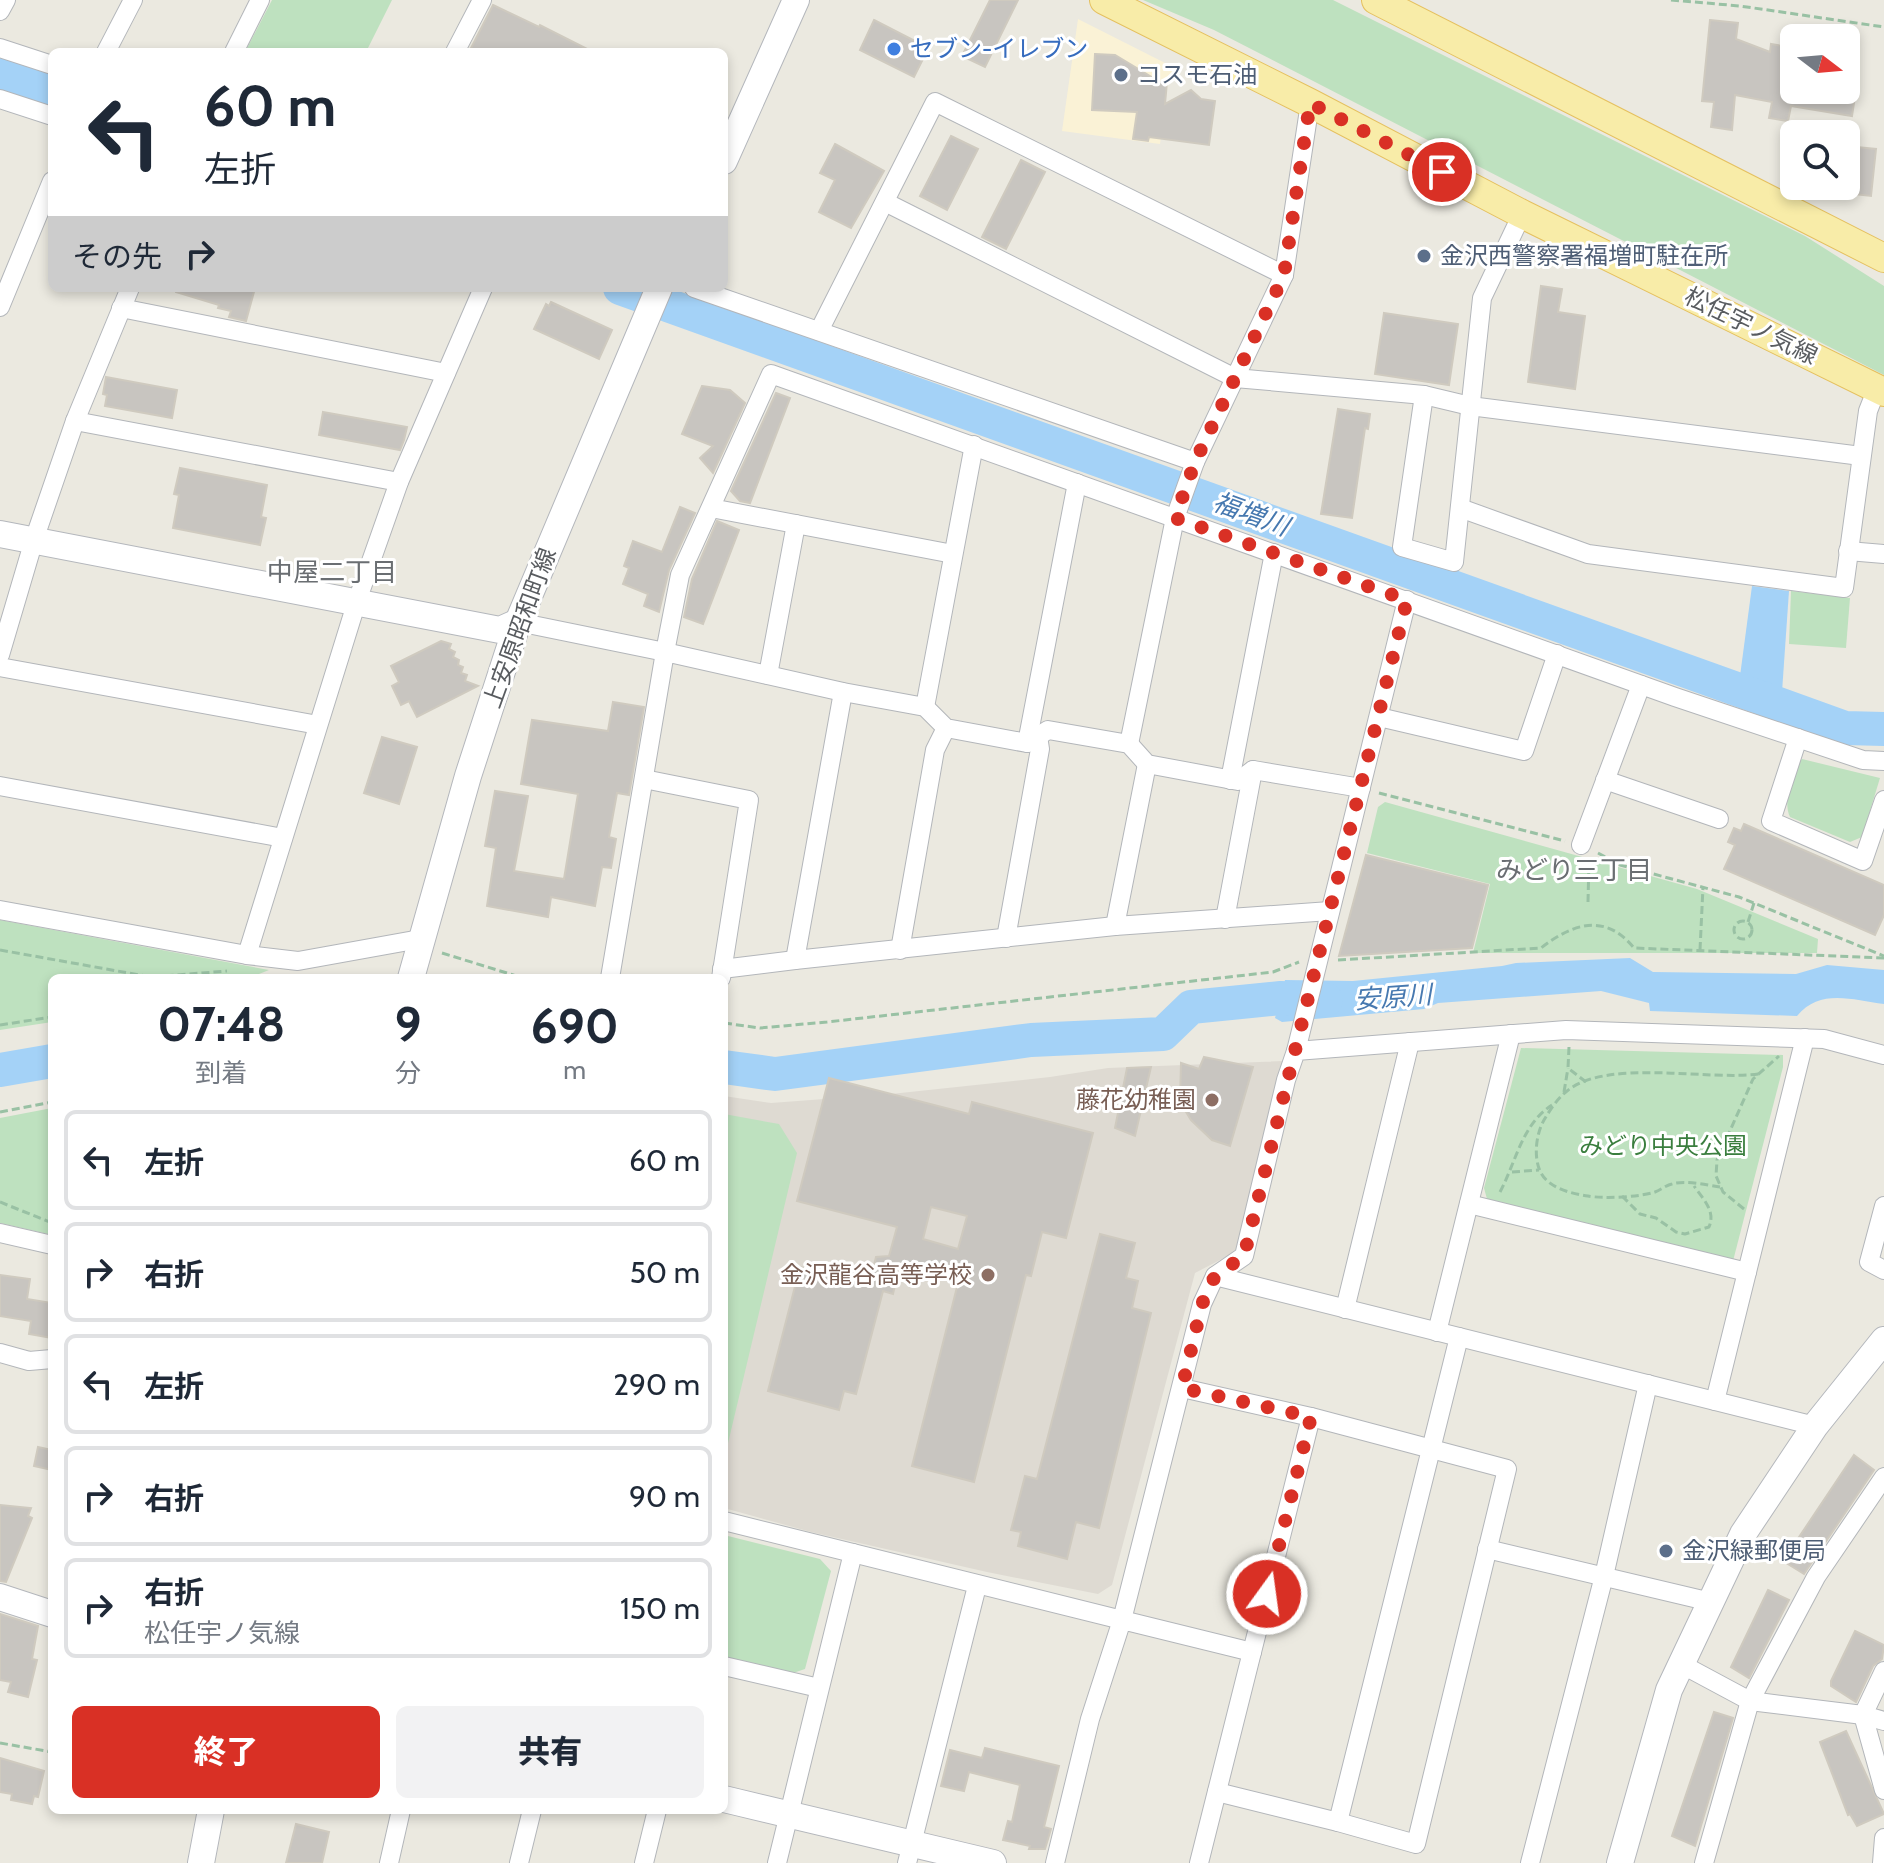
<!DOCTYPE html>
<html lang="ja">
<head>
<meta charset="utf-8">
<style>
  body { margin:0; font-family:Cabin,"Noto Sans JP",sans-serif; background:#f2f2f3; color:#1f2937; height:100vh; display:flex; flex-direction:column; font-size:30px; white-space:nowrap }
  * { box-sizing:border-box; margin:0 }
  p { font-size:26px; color:#747a83 }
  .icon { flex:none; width:44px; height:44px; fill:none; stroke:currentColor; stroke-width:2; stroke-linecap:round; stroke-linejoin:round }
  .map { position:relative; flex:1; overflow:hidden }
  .details { position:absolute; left:48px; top:974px; width:680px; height:840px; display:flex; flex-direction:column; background:#fff; border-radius:12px; box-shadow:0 4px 12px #0003 }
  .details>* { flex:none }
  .top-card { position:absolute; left:48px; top:48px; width:680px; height:244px; border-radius:12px; box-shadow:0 4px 12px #0003; background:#fff; color:#1f2937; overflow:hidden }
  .needle { width:52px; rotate:106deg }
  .controls { position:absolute; left:1780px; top:24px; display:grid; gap:16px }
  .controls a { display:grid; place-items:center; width:80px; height:80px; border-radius:12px; background:#fff; box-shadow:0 4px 12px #0003; font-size:40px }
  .pin { position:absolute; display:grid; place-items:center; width:68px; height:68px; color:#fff; margin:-34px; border:4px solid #fff; border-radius:50%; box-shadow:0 2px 8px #0007 }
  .me { position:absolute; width:88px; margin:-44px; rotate:14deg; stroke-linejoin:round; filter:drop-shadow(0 0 6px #0008) }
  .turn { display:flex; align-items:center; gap:28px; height:168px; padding:0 24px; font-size:36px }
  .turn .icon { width:104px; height:104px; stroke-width:2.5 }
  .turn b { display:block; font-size:56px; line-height:68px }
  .then { display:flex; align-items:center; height:76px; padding:0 24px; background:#0003; gap:16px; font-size:30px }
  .eta { display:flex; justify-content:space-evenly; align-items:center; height:136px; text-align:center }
  .eta b { font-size:48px; font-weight:800; line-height:56px }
  .primary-button { display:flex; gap:16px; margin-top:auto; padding:16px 24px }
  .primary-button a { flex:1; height:92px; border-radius:12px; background:#d93025; color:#fff; font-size:32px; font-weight:800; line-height:92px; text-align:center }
  .primary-button a+a { background:#f2f2f3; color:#1f2937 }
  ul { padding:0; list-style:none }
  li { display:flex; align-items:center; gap:24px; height:100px; margin:0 16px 12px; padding:0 8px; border:4px solid #e0e1e3; border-radius:12px }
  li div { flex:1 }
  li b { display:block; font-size:30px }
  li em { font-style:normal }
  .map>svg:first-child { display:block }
  .commercial { fill:#faf2d6 }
  .education { fill:#dedad2 }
  .green { fill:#bee1bf }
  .water { fill:#a4d2f7 }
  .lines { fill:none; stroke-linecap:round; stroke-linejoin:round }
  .river { stroke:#a4d2f7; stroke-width:34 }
  .building { fill:#c8c5c0; stroke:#cfcabf; stroke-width:2; fill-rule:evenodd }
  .street-casing { stroke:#b3b6ba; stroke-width:20 }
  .secondary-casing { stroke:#b4b7bc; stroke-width:28 }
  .primary-casing { stroke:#e5c05f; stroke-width:30 }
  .path { stroke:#99c1a4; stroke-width:3; stroke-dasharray:8 4; stroke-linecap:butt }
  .street { stroke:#fff; stroke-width:18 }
  .secondary { stroke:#fff; stroke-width:26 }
  .primary { stroke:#f8eca8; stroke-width:28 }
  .route { stroke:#d93025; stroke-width:14; stroke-dasharray:0 25.2 }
  .shop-dot { fill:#3f7fe0; stroke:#fff; stroke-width:3 }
  .service-dot { fill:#5c6f8a; stroke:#fff; stroke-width:3 }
  .education-dot { fill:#8d6e63; stroke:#fff; stroke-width:3 }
  .labels { text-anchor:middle; stroke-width:6; stroke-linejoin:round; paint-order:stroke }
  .shop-label { font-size:24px; fill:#366cbe; stroke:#fff; text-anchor:start }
  .service-label { font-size:24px; fill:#4e5e75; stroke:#fff; text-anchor:start }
  .street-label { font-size:24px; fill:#595c60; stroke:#fff }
  .education-label { font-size:24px; fill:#785e54; stroke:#fff; text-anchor:end }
  .park-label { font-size:24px; fill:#3a7e3e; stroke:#fff }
  .water-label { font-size:26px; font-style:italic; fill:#4779b0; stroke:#fff }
  .neighbourhood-label { font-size:26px; fill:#6a6e72; stroke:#fff }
</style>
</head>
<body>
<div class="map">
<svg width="1884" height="1863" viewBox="0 0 1884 1863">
  <rect width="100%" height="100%" fill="#ebe9e0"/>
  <polygon class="commercial" points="1078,19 1175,68 1168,82 1160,144 1062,131"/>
  <polygon class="education" points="1283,1061 1237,1251 1195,1273 1112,1585 1098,1594 987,1572 811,1532 724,1508 724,1096 771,1103 891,1094 1050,1077 1108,1068"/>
  <g class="green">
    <polygon points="272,0 392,0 366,52 245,52"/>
    <polygon points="1143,0 1333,0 1805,236 1884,286 1884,375 1214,30"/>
    <polygon points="1791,591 1850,598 1846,648 1789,644"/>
    <path d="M1802,759L1880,778L1862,837L1850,842L1790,817C1783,804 1790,769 1802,759Z"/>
    <polygon points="1385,802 1697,889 1818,939 1817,953 1473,953 1490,884 1367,853 1378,807"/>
    <polygon points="0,920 269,970 249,978 52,978 52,1022 0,1030"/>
    <polygon points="1521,1048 1783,1055 1783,1067 1733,1261 1487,1199 1484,1188"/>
    <polygon points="52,1108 52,1235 0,1223 0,1118"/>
    <polygon points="724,1114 779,1124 797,1153 724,1460"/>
    <polygon points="724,1535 820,1559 831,1571 805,1669 793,1673 724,1657"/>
  </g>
  <g class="water">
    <polygon points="1752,586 1789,591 1782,692 1740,676"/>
    <path d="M1630,958L1653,972L1796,974L1827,965L1884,970V1004C1852,1000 1820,988 1797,1016L1650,1011L1649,1003L1601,991L1438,1003L1424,1009L1282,1022L1275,1018L1285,980L1353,981L1502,966L1516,963Z"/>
  </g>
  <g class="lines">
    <g class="river">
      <polyline points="0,73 52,91"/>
      <polyline points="620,288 1845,728 1884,729"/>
      <polyline points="724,1067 775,1074 1031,1040 1163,1034 1191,1007 1281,998 1326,1000"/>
      <polyline points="0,1070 52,1061"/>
    </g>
  </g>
  <g class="building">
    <polygon points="990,0 1018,0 985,67 962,56"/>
    <polygon points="493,5 539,27 540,25 593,52 469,52"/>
    <polygon points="874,20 917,42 916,45 927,51 914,77 860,50"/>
    <polygon points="1710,20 1738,23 1736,39 1770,52 1771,44 1794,48 1794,90 1856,90 1852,116 1791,106 1788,121 1769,118 1772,102 1735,95 1732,130 1711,127 1714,102 1702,101"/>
    <polygon points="1095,54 1115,55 1160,82 1167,82 1165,104 1191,90 1201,99 1215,101 1209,145 1149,137 1148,141 1133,139 1137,112 1092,110"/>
    <polygon points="951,136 978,149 947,210 920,196"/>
    <polygon points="835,144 884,171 851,228 819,212 835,180 820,173"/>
    <polygon points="1846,146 1876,149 1871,196 1846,193"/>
    <polygon points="1021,160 1045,172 1006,249 982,237"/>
    <polygon points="1541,286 1562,289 1558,312 1585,316 1575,389 1528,382"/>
    <polygon points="176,288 255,288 246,321 229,317 231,311 218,308 219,305 176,292"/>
    <polygon points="551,302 612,330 599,359 534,329 546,304 549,306"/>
    <polygon points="1384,313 1458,324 1449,385 1375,374"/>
    <polygon points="106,377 177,390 172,418 105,406 107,395 103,394"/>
    <polygon points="702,386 730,390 745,403 713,473 700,458 713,446 682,434"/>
    <polygon points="776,393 790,398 750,503 740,501 731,491"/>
    <polygon points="1338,409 1370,414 1368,429 1365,428 1352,518 1321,514"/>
    <polygon points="323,412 407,427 404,440 400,450 319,435"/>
    <polygon points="180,468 267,485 261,517 266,518 260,545 173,528 179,495 174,494"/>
    <polygon points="680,507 695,513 669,570 659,612 644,606 648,594 623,584 629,568 624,566 633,541 662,552"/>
    <polygon points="717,521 739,530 703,624 684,617 692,579"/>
    <polygon points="441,641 451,644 449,649 455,652 453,657 459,660 458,665 463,667 461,673 467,675 465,681 478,686 417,717 409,701 401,705 392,686 399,682 391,666"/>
    <polygon points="613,702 644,707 629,795 617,793 609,837 616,839 611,868 602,867 595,906 551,897 548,917 487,906 496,848 485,846 495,791 528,796 514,871 564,879 578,794 521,784 532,720 608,731"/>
    <polygon points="382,737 417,747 399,804 364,793"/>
    <polygon points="1744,824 1884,885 1884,915 1875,935 1724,869 1735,845 1728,842 1734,828 1741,831"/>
    <polygon points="1366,855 1488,885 1472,948 1339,956"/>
    <polygon points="1204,1057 1253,1067 1230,1146 1212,1140 1191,1120 1180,1102 1181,1063 1199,1069"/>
    <polygon points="1151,1067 1135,1136 1115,1128 1127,1068"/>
    <path d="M829,1078L969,1114L972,1102L1093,1133L1066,1238L1042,1232L1031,1276L1026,1275L974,1482L912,1466L958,1283L899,1268L893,1294L883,1291L856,1394L844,1391L839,1410L768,1391L800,1267L869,1285L876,1257L889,1256L897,1227L797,1201ZM931,1207L967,1216L958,1249L923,1239Z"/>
    <polygon points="1100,1234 1135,1243 1126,1278 1138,1281 1132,1308 1151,1313 1099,1528 1076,1522 1067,1559 1018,1546 1021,1532 1011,1530 1025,1476 1037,1479"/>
    <polygon points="0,1275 30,1279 27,1299 52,1303 52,1338 29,1334 31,1321 0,1316"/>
    <polygon points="38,1447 52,1450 52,1470 34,1466"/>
    <polygon points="1854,1455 1874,1470 1804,1574 1783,1561"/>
    <polygon points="0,1505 31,1508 28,1516 32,1518 6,1582 0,1581"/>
    <polygon points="1768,1590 1789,1600 1749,1678 1731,1667"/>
    <polygon points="0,1614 38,1626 32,1659 37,1660 28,1697 8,1692 11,1682 0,1680"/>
    <polygon points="1855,1631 1884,1645 1882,1659 1873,1666 1856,1702 1831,1686 1831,1681"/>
    <polygon points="1714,1712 1733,1718 1695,1846 1672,1836"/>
    <polygon points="1846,1731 1884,1814 1857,1826 1850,1814 1848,1815 1820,1742"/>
    <polygon points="985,1748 1059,1766 1044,1827 1051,1829 1045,1849 1029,1849 1030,1846 1003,1840 1008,1821 1012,1822 1020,1785 969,1772 964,1791 941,1786 950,1750 982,1758"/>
    <polygon points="0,1758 44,1771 38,1797 34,1796 32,1804 11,1800 12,1794 0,1792"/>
    <polygon points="296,1824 329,1832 322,1863 286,1863"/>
  </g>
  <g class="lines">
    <defs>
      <g id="street">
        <polyline points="0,11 6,0"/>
        <polyline points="0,48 52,65"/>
        <polyline points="106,52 133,0"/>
        <polyline points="234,52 260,0"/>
        <polyline points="455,52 482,0"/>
        <polyline points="0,99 52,116"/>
        <polyline points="885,202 1235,378 1424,395 1470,406 1861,456"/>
        <polyline points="694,288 1195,462 1284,275 1310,103"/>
        <polyline points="0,307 52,181"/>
        <polyline points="121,308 446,373"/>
        <polyline points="819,331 935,102 1284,275"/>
        <polyline points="1424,395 1402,547 1454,562 1482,298 1522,214"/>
        <polyline points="75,421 130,288"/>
        <polyline points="711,508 953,554"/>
        <polyline points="1460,508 1588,554 1844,588 1868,411 1877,388"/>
        <polyline points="1848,551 1884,554"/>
        <polyline points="518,622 665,652 680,575 771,374 1675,697 1863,760 1884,761"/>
        <polyline points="0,655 34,540 75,421 399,482"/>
        <polyline points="0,667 318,725"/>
        <polyline points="768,675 796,524"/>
        <polyline points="843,692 795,960 1115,926 1330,911"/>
        <polyline points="925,707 974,445"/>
        <polyline points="1379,717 1524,751 1557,654"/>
        <polyline points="1798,738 1771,821 1863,861 1884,800"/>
        <polyline points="1027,743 1077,483"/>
        <polyline points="1129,744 1175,518 1195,462"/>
        <polyline points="644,779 749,800 721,978"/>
        <polyline points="1230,780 1274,553"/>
        <polyline points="1605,780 1719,819"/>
        <polyline points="0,786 283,838"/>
        <polyline points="1581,845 1641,685"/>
        <polyline points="0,910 247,955 298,961 420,939"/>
        <polyline points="1225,919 1253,770"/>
        <polyline points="1115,926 1147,764"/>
        <polyline points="1006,938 1040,749 1038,736"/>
        <polyline points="900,950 935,750 946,728"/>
        <polyline points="247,955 357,601 399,482 483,288"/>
        <polyline points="722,969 795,960"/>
        <polyline points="610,978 665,652 843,692 925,707 946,728 1027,743 1048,730 1129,744 1147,764 1238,781 1253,770 1361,788"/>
        <polyline points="1296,1051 1407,600"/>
        <polyline points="1469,1204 1747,1272"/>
        <polyline points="1884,1206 1869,1262 1884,1270"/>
        <polyline points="0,1233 52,1245"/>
        <polyline points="1215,1276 1815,1426"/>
        <polyline points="1345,1309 1410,1042"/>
        <polyline points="1437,1332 1511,1034"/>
        <polyline points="0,1353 29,1361 52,1359"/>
        <polyline points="1182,1388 1311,1417 1199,1863"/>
        <polyline points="1715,1401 1805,1038"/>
        <polyline points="1311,1417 1507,1469 1416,1844 1338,1822"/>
        <polyline points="724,1521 1122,1620 1202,1304 1215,1276 1244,1256 1286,1080 1296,1051 1566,1030 1824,1039 1884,1055"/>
        <polyline points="1487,1549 1711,1602"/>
        <polyline points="1681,1664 1750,1701 1863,1715 1884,1721"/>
        <polyline points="724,1666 819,1688"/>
        <polyline points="1884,1671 1863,1715 1884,1790"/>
        <polyline points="1217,1792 1338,1822 1459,1337"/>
        <polyline points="389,1863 401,1810"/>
        <polyline points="519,1863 532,1810"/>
        <polyline points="644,1863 657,1810"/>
        <polyline points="777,1863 853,1553"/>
        <polyline points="907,1863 977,1586"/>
        <polyline points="1055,1863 1090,1719 1122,1620 1252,1652"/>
        <polyline points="1530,1863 1604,1576 1648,1384"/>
        <polyline points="1704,1863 1750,1701 1816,1577 1884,1477"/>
        <polyline points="1882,1863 1884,1838"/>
      </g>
      <g id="secondary">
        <polyline points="724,161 796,0"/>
        <polyline points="0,534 500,630 518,622"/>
        <polyline points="411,978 468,776 518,622 659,288"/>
        <polyline points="0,1597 52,1614"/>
        <polyline points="724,1799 993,1863"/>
        <polyline points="201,1863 211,1810"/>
        <polyline points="1620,1863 1669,1690 1743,1534 1815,1426 1884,1340"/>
      </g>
      <g id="primary">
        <polyline points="1104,0 1310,103 1522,214 1884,392"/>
        <polyline points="1376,0 1884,258"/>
      </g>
    </defs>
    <use href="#street" class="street-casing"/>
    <use href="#secondary" class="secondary-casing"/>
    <use href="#primary" class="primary-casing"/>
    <g class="path">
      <polyline points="1671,0 1740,6 1884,27"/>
      <polyline points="1379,793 1565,841"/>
      <polyline points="1598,853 1620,865 1739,897 1884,956"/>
      <polyline points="1588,902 1589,860"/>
      <circle cx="1743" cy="930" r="9"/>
      <polyline points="1748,922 1754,903"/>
      <polyline points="0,950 151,977 227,971"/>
      <polyline points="1700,950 1703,887"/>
      <polyline points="442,953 523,978"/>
      <path d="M1338,960L1541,948C1572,924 1605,912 1634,948L1884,958"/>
      <polyline points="724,1023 760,1028 827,1022 1273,972 1299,962"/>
      <polyline points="0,1025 52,1017"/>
      <polyline points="1569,1047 1568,1068 1586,1082"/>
      <polyline points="1564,1092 1568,1068"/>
      <polyline points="0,1112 52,1102"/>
      <polyline points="1512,1172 1539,1170"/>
      <path d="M1720,1187C1706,1185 1686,1180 1672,1184C1666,1185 1661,1190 1655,1192C1640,1197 1604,1199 1588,1196C1572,1194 1549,1188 1541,1173C1533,1158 1536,1134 1544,1120C1550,1110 1557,1099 1567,1091C1607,1058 1707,1081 1759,1074"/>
      <path d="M1500,1192C1516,1162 1522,1124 1552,1105"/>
      <path d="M1622,1196L1640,1214L1656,1218L1676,1232L1685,1234L1709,1227C1716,1211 1703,1199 1694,1186"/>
      <polyline points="0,1202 52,1223"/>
      <polyline points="1744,1209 1723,1192 1716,1176 1717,1160 1753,1079 1779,1056"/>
      <polyline points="0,1743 52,1752"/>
    </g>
    <use href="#street" class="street"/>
    <use href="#secondary" class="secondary"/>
    <use href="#primary" class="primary"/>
  </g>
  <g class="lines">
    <polyline class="route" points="1267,1594 1311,1417 1182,1388 1202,1304 1215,1276 1244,1256 1407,600 1175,518 1195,462 1284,275 1310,103 1442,172"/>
  </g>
  <circle class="shop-dot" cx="894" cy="49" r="8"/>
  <g class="service-dot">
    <circle cx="1121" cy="75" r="8"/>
    <circle cx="1424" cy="256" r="8"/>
    <circle cx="1666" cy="1551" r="8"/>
  </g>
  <g class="education-dot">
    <circle cx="1212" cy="1100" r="8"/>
    <circle cx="988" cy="1275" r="8"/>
  </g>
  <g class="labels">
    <g class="shop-label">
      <text x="910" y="57">セブン-イレブン</text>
    </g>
    <g class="service-label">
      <text x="1137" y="83">コスモ石油</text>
      <text x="1440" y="264">金沢西警察署福増町駐在所</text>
      <text x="1682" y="1559">金沢緑郵便局</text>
    </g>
    <g class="street-label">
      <text transform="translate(1751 326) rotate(26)" y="8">松任宇ノ気線</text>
      <text transform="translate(520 628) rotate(-70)" y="8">上安原昭和町線</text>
    </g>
    <g class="education-label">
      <text x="1196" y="1108">藤花幼稚園</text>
      <text x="972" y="1283">金沢龍谷高等学校</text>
    </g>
    <g class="park-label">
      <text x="1663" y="1154">みどり中央公園</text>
    </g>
    <g class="water-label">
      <text transform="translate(1251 514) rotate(20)" y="9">福増川</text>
      <text transform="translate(1393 997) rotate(-4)" y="9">安原川</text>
    </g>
    <g class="neighbourhood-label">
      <text x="332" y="581">中屋二丁目</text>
      <text x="1574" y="879">みどり三丁目</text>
    </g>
  </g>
</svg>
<div class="controls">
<a><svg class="needle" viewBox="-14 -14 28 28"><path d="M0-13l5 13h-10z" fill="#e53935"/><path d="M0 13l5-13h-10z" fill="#747a83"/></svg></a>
<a><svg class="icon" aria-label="search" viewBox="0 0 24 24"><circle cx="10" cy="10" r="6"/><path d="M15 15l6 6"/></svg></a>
</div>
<div class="pin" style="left:1442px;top:172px;background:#d93025"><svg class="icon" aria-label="arrive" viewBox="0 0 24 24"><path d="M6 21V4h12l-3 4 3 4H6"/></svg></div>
<svg class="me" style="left:1267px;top:1594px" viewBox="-20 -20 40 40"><circle r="17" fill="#d93025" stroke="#fff" stroke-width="3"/><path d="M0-11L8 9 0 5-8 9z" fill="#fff"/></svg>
<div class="top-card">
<div class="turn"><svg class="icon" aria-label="left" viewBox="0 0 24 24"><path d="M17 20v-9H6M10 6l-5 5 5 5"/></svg><div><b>60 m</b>左折</div></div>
<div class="then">その先<svg class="icon" aria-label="right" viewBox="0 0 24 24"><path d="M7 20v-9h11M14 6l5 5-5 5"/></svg></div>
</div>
<section class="details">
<div class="eta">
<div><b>07:48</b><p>到着</p></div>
<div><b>9</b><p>分</p></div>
<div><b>690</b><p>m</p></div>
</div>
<ul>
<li><svg class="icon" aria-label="left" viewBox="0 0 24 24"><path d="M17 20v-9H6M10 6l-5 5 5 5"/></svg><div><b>左折</b></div><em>60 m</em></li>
<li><svg class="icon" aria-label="right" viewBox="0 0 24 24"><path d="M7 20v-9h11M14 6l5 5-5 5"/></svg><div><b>右折</b></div><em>50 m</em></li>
<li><svg class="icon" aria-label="left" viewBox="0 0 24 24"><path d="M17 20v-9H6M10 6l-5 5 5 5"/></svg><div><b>左折</b></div><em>290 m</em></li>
<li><svg class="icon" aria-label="right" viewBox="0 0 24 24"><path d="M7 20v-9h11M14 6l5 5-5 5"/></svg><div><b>右折</b></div><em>90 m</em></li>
<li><svg class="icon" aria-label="right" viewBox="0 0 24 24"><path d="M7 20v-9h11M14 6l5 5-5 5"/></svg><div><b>右折</b><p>松任宇ノ気線</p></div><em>150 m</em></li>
</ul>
<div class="primary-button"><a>終了</a><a>共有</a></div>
</section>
</div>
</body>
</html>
